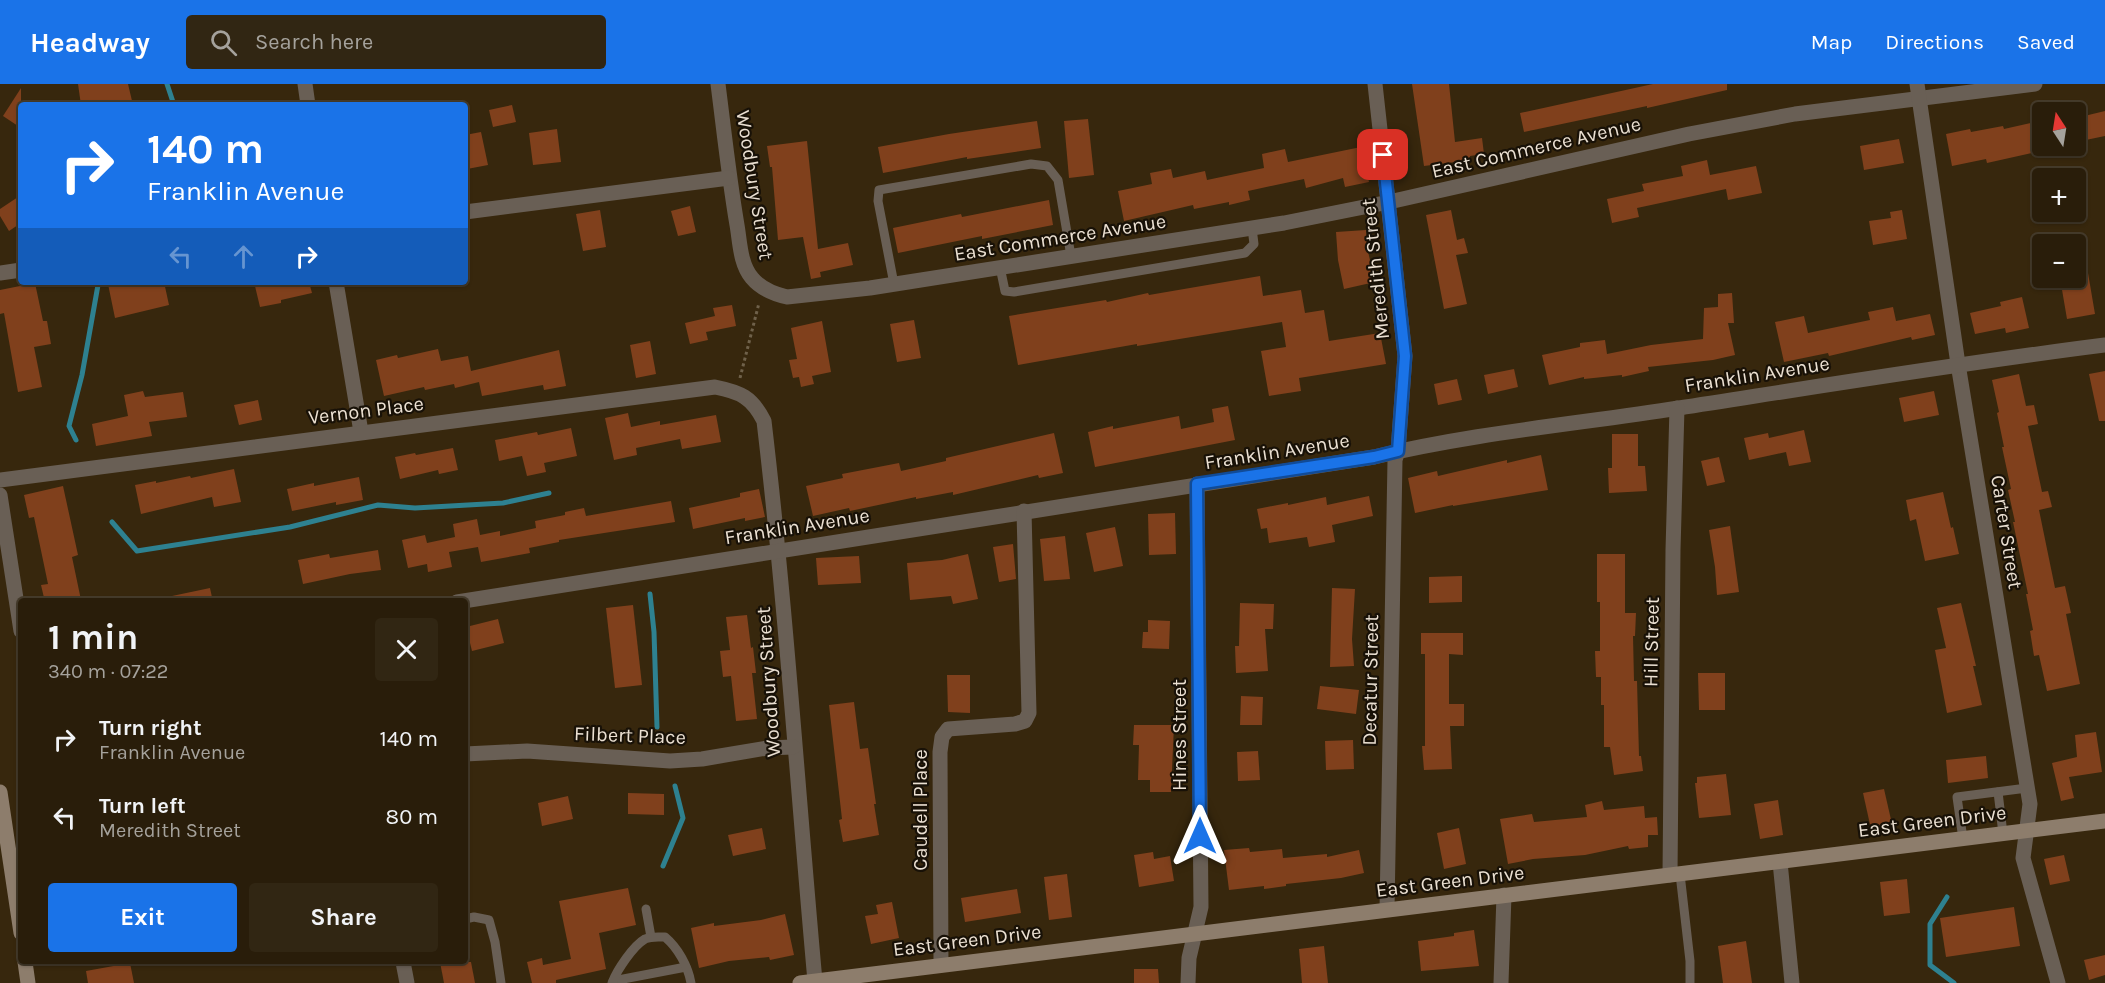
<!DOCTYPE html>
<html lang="en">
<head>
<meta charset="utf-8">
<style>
  body { margin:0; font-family:Karla,sans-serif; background:#312613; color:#f1f3f6; height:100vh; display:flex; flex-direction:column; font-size:22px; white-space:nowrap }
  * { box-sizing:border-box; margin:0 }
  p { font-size:20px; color:#a5a29c }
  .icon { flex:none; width:33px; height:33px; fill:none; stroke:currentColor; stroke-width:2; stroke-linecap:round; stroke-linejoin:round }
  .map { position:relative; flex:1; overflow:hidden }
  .panel { position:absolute; left:18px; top:514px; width:450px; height:366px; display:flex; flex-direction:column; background:#291d0a; border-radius:6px; box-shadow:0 2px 4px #0004,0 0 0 2px #453b2b }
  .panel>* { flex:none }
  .hud { position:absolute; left:18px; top:18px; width:450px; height:183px; border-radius:6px; box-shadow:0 2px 4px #0004,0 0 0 2px #453b2b; background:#1a73e8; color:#fff; overflow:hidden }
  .needle { width:39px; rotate:348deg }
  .controls { position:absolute; left:2032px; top:18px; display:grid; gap:12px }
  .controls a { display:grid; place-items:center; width:54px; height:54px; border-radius:6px; background:#291d0a; box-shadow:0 2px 4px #0004,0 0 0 2px #453b2b; font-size:30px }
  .pin { position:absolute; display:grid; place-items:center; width:51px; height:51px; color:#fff; margin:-26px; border-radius:12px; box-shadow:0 3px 9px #0006 }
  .me { position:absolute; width:66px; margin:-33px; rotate:0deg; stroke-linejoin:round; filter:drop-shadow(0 0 4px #0008) }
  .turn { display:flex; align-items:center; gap:21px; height:126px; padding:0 30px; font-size:27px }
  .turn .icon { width:78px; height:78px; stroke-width:2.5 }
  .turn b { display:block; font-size:42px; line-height:51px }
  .lanes { display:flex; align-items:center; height:57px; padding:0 30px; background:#0003; justify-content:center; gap:30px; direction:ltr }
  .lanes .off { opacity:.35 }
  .round { display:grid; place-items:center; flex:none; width:63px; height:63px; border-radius:6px; background:#312613 }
  .headline { display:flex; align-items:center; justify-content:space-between; height:102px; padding:0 30px }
  h1 { font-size:36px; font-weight:700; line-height:45px }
  .action { display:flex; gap:12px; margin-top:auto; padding:12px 30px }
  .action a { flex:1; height:69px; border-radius:6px; background:#1a73e8; color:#fff; font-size:24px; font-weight:700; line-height:69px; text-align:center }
  .action a+a { background:#312613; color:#f1f3f6 }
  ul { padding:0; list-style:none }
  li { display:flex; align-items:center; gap:18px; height:78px; padding:0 30px }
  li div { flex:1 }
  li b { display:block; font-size:22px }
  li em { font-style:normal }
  header { display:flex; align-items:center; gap:36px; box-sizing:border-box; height:84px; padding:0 30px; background:#1a73e8; color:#fff }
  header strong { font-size:28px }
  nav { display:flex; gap:33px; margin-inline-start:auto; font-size:21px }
  .search { width:420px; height:54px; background:#312613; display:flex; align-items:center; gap:15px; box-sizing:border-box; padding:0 21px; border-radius:6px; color:#a5a29c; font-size:22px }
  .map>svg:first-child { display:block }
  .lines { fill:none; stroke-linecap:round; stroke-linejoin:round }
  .stream { stroke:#2e8190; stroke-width:5 }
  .building { fill:#80401c }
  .path { stroke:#6f614a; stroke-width:3; stroke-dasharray:3 3; stroke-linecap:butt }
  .service { stroke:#695f55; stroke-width:9 }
  .minor { stroke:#695f55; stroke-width:15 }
  .secondary { stroke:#8d7d6c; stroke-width:15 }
  .route-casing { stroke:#114b97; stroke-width:15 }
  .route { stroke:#1a73e8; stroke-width:10 }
  .labels { text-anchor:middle; stroke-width:4.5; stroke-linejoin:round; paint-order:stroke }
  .street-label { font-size:20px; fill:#ebe0d2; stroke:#181107 }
</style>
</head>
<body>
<header>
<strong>Headway</strong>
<div class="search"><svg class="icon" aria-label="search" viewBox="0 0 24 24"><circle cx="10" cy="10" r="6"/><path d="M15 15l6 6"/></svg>Search here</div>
<nav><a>Map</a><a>Directions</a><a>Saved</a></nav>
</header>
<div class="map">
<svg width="2105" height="899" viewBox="0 0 2105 899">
  <rect width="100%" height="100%" fill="#37270d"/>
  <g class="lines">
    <g class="stream">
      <polyline points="167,0 174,21"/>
      <polyline points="76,356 69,342 82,291 98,201"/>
      <polyline points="112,438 137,467 290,443 378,421 415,424 503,419 549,409"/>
      <polyline points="650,510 654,548 657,643"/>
      <polyline points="663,782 683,734 675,702"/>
      <polyline points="1947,813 1930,840 1930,881 1954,899"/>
    </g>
  </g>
  <g class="building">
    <polygon points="78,0 128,0 133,21 81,21"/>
    <polygon points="1412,0 1449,0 1455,58 1482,54 1484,70 1470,72 1470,76 1424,82"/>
    <polygon points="1653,0 1727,0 1727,6 1647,24 1647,22 1524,48 1520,29"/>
    <polygon points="21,4 21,44 3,32"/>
    <polygon points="512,21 516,38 493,43 489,26"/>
    <polygon points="2105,27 2105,52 2076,58 2076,34"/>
    <polygon points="1088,35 1094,91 1069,94 1064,37"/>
    <polygon points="1037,37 1041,64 967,75 967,73 883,89 878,63 949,50"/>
    <polygon points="2039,37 2045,66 1987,79 1986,75 1952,82 1946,50 1970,45 1971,48 2003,42 2004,45"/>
    <polygon points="557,45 561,78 533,81 529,49"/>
    <polygon points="481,48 488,81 467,85 465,51"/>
    <polygon points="1899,55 1904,79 1864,86 1860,62"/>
    <polygon points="807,57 818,165 848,159 853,181 820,188 821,193 811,195 803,153 778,156 772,83 770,83 767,62"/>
    <polygon points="1361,63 1369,98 1345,103 1343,94 1306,104 1304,95 1248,107 1250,116 1229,121 1229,118 1194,125 1193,121 1124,137 1118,107 1152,100 1150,89 1171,85 1173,94 1205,87 1207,96 1264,84 1262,70 1285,65 1288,78"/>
    <polygon points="1707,76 1710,91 1756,82 1762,109 1728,116 1726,105 1637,124 1639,133 1612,139 1607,115 1644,107 1642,100 1683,92 1681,82"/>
    <polygon points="21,111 21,139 9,147 0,132 0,125"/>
    <polygon points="1049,116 1053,141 982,155 982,152 898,169 893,144 961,130 962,133"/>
    <polygon points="690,122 696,148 678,152 671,127"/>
    <polygon points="600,126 606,163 583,167 576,130"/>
    <polygon points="1451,126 1457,156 1464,154 1468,169 1456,171 1467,220 1444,225 1426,131"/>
    <polygon points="1902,126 1907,155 1873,161 1869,137 1891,134 1890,128"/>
    <polygon points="1366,146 1367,163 1375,198 1344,205 1338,176 1336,148"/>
    <polygon points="2088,189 2095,230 2067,235 2060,194 2076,194 2076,191"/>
    <polygon points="1260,192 1263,212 1301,206 1305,229 1324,226 1329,257 1380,249 1386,280 1299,294 1301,307 1269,312 1261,267 1286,263 1282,238 1137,262 1137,260 1018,281 1009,232 1106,216 1107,218 1148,209 1149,211"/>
    <polygon points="118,198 129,198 130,203 151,198 164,198 169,221 115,234 108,200"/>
    <polygon points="254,198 309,198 312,209 281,216 281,219 260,223"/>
    <polygon points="35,199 43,237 47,237 51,260 34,263 42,303 18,308 4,229 0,230 0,206"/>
    <polygon points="1732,209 1734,239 1728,239 1735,271 1713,276 1648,283 1649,287 1622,293 1622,291 1584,295 1584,293 1549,301 1542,271 1580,263 1580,259 1605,256 1607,270 1651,261 1703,255 1704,224 1718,223 1718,210"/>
    <polygon points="2022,213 2029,244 2006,249 2005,244 1975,250 1970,229 2001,222 2000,218"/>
    <polygon points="732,221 736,242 706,248 708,256 690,260 685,239 715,232 713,224"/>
    <polygon points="1893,223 1896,237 1930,230 1935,251 1912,256 1911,253 1829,272 1828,269 1784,278 1775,238 1804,232 1808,249 1870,236 1868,228"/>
    <polygon points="914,236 921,274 897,278 890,240"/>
    <polygon points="822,237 831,288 812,292 814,300 801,303 799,293 793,294 789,276 797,275 791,244"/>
    <polygon points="650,257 656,290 636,294 630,261"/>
    <polygon points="438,265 441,277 468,272 471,287 559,266 566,302 544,306 543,301 482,312 479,298 455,304 454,300 425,306 424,303 384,312 376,276 397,271 398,274"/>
    <polygon points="1514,285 1518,303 1488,310 1484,291"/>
    <polygon points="2105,287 2105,337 2099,337 2089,290"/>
    <polygon points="2019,290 2026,322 2034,321 2038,340 2028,342 2042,408 2048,407 2052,423 2039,426 2055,504 2065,502 2071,529 2066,530 2080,600 2047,607 2039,571 2034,572 2030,547 2033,546 2026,510 2028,510 2013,438 2015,438 2008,406 2011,405 2002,363 2004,363 1997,329 1999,328 1992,296"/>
    <polygon points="1457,295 1462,316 1438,321 1434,300"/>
    <polygon points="143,307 145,313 183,308 187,333 149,338 152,352 96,362 92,340 128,332 124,311"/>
    <polygon points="1934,307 1939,331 1904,338 1899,314"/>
    <polygon points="258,316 262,336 239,341 234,321"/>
    <polygon points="1228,322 1235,356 1095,383 1088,348 1113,342 1113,345 1179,332 1181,345 1214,338 1212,325"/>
    <polygon points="628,329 631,343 660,337 660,341 716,331 721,358 682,365 680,355 636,364 637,371 614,376 605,334"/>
    <polygon points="571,344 577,372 544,379 546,388 527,392 522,372 499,377 495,356 537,348 538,351"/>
    <polygon points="1804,346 1811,378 1789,382 1786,368 1749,376 1744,354 1768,349 1769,354"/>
    <polygon points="1054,349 1063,389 1039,394 1038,391 953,411 953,408 916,415 916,413 850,427 849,424 813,432 806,402 843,394 842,390 899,379 901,387 946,377 946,374"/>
    <polygon points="1612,350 1638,350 1638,382 1645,382 1647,407 1609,409 1608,384 1612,384"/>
    <polygon points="453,364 458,386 439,390 438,386 400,395 395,373 415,369 416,371"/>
    <polygon points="1541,371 1548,406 1453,422 1453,421 1415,429 1408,394 1437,387 1438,392 1507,376 1507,379"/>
    <polygon points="1719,373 1725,398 1707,402 1701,377"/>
    <polygon points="234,385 241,418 214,423 212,413 141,430 135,401 156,397 156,399 190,392 191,394"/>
    <polygon points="359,393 363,416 336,421 336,418 292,427 287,405 314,399 314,402"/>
    <polygon points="63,402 78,471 72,473 81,516 45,518 41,501 48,500 34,433 29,434 24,411"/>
    <polygon points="759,405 765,433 745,437 745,434 693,445 689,424 740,413 740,409"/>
    <polygon points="1943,408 1951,444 1953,443 1959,470 1925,477 1916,435 1910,437 1906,416"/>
    <polygon points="1369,412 1373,432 1332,441 1335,458 1309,463 1307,453 1269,459 1267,444 1261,445 1257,425 1288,419 1288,421 1326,413 1327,421"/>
    <polygon points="671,417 675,438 559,456 559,458 529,464 530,469 481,478 478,463 449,468 452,483 428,488 427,480 408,484 402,456 425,451 427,459 455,453 453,440 477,435 480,451 500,447 500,452 536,444 535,437 565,431 565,428 584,424 586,432"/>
    <polygon points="1175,429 1176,470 1149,471 1148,430"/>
    <polygon points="1730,442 1739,508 1717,511 1715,483 1709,446"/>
    <polygon points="1115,443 1123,482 1094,488 1086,449"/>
    <polygon points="1065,452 1070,495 1044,497 1040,455"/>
    <polygon points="1013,460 1016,495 999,498 993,463"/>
    <polygon points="378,466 381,486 350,490 303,500 298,476 329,470 330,474"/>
    <polygon points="968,470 978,515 953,520 951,512 910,516 907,479 942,476"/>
    <polygon points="1597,470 1625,470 1625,529 1636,529 1635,552 1633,552 1634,597 1637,597 1639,672 1641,672 1643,687 1614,691 1610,663 1604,663 1604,621 1601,621 1601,593 1596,593 1595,567 1600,567 1600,518 1597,518"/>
    <polygon points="859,472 861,499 818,501 816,474"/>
    <polygon points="1462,492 1462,518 1429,519 1429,493"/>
    <polygon points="210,504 213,518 173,518 172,512"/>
    <polygon points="1332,504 1355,505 1352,555 1354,582 1330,583"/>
    <polygon points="1240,519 1274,520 1273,545 1265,545 1268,587 1236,589 1235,562 1239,562"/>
    <polygon points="1961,519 1976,582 1973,582 1982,621 1947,629 1935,566 1946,564 1937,524"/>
    <polygon points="633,521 642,601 615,604 606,524"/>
    <polygon points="747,531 751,564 753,563 756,589 752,589 757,635 736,637 731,592 723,593 720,567 730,566 726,533"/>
    <polygon points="498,535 504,559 472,567 466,543"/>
    <polygon points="1148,536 1170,537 1169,565 1142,564 1143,548 1148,548"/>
    <polygon points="1421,549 1463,549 1463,571 1449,570 1449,620 1464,620 1464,642 1450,642 1452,685 1424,686 1422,662 1425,662 1425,570 1421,570"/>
    <polygon points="1698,589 1725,589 1725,626 1699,626"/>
    <polygon points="947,591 970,591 970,629 948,628"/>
    <polygon points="1320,602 1359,606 1356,630 1317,625"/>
    <polygon points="1241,612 1263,613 1262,641 1240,641"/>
    <polygon points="854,618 860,665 868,664 876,720 874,720 879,751 843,758 839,736 842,735 829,621"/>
    <polygon points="1134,641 1174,641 1171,708 1150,708 1150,696 1138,696 1139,661 1133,661"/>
    <polygon points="2096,648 2102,688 2069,693 2074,714 2061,717 2052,679 2077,673 2075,651"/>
    <polygon points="1353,656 1354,685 1326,686 1325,657"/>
    <polygon points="1258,667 1260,696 1238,697 1237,668"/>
    <polygon points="1986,672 1988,694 1948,699 1946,676"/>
    <polygon points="1726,690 1731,731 1699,734 1695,699 1697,699 1697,693"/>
    <polygon points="1884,705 1892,740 1871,745 1863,709"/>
    <polygon points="628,709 664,710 664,731 628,730"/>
    <polygon points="568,712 573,735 542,742 538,719"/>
    <polygon points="1778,716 1783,751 1760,755 1754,720"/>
    <polygon points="1602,717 1604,726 1644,722 1645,734 1657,733 1658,751 1648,751 1648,763 1629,765 1628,762 1585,771 1533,775 1508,780 1500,735 1532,730 1534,738 1587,733 1585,721"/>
    <polygon points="762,744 766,765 733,772 728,751"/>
    <polygon points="1459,744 1466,780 1444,785 1437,749"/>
    <polygon points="1249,764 1250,768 1282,765 1283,774 1327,770 1327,773 1359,766 1364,789 1341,794 1286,800 1286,802 1264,805 1264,802 1229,806 1224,766"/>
    <polygon points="1153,768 1154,775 1170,772 1174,797 1139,803 1134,771"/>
    <polygon points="2064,771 2070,797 2050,801 2044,775"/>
    <polygon points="1067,790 1072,833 1049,836 1044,793"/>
    <polygon points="1907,795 1910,829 1884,832 1880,798"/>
    <polygon points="628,804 636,841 599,849 606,885 556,896 556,899 532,899 527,878 542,874 543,881 571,875 559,817"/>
    <polygon points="1017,805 1021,829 965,838 961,814"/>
    <polygon points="892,818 899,854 871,860 865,832 878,830 876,821"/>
    <polygon points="2014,823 2020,862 1946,873 1940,834"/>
    <polygon points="785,830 794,871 770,876 769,873 729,877 699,884 691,844 714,839 714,842 761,836"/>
    <polygon points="1474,846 1479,882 1421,887 1418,857 1454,852 1454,849"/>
    <polygon points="1746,857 1752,899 1723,899 1718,862"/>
    <polygon points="1324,862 1328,899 1302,899 1299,865"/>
    <polygon points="2105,871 2105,891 2089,896 2084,876"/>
    <polygon points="440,878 471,878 475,899 444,899"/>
    <polygon points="130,879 134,899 88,899 86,887"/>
    <polygon points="1134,885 1158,885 1159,899 1134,899"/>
  </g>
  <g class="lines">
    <polyline class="path" points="740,294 759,219"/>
    <g class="service">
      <polyline points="1000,183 1005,207 1014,208 1245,169 1254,160 1252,144"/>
      <polyline points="894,200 878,117 879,106 1031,80 1047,82 1058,96 1071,172"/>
      <polyline points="1998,708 2003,750"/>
      <polyline points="1963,755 1957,713 2027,704"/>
      <polyline points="1680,790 1690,877 1690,899"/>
      <polyline points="646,825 651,853"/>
      <polyline points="465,835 474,833 489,836 495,858 501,899"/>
      <polyline points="613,897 686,883"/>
      <path d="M612,899C617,886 633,862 645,855C651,852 658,853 665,853C678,864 688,882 691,899"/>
    </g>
    <g class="minor">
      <polyline points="305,0 308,21"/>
      <path d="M718,0C724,47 729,94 737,141C740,158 740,180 752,194C761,205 774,210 787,213L870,204L1284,139L1389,118L1689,50L1795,30L2035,0"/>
      <polyline points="1375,0 1405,272 1398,367 1395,376 1387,825"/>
      <polyline points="1917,0 1958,280 2030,720 2023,774 2058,899"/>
      <polyline points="465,128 729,94"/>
      <polyline points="0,189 21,186"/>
      <polyline points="336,198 361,348"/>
      <path d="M0,396L715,303C740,308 752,313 764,337C786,523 798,710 815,897"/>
      <polyline points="0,411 21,547"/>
      <path d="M457,518L1374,373C1474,349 1577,340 1679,324C1821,302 1962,279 2105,261"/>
      <polyline points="465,670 527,667 670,677 702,675 767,664 793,663"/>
      <polyline points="1780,778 1792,899"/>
      <polyline points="1670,791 1673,466 1677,324"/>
      <polyline points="403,878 407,899"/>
      <polyline points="941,881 940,668 942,653 948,645 1015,640 1025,637 1029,629 1024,427"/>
      <polyline points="1188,899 1189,874 1201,823 1197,400"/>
      <polyline points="1501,899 1504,811"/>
    </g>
    <g class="secondary">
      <polyline points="0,708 21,849"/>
      <polyline points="25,878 28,899"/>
      <polyline points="800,899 2105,737"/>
    </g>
  </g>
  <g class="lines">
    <defs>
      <polyline id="route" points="1200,752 1197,400 1374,373 1398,367 1405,272 1383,71"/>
    </defs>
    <use href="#route" class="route-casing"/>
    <use href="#route" class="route"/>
  </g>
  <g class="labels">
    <g class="street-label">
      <text transform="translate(1536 63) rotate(-13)" y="7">East Commerce Avenue</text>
      <text transform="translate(755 101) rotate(81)" y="7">Woodbury Street</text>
      <text transform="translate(1060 153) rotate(-9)" y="7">East Commerce Avenue</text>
      <text transform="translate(1375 185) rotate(-96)" y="7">Meredith Street</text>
      <text transform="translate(1757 290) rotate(-9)" y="7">Franklin Avenue</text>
      <text transform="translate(366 326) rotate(-7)" y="7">Vernon Place</text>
      <text transform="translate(1277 367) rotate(-9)" y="7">Franklin Avenue</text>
      <text transform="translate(797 442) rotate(-9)" y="7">Franklin Avenue</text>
      <text transform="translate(2007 448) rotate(81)" y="7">Carter Street</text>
      <text transform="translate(1651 558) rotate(-89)" y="7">Hill Street</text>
      <text transform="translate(1370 596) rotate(-89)" y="7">Decatur Street</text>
      <text transform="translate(768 598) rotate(-94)" y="7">Woodbury Street</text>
      <text transform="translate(630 651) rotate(2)" y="7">Filbert Place</text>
      <text transform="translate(1179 651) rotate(-90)" y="7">Hines Street</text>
      <text transform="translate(920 726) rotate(-90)" y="7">Caudell Place</text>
      <text transform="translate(1932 737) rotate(-7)" y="7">East Green Drive</text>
      <text transform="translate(1450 797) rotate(-7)" y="7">East Green Drive</text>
      <text transform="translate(967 856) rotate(-7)" y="7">East Green Drive</text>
    </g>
  </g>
</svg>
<div class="controls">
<a><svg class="needle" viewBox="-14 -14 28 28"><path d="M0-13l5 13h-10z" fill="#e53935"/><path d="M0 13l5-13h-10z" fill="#a5a29c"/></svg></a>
<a>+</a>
<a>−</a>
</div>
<div class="pin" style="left:1383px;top:71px;background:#d93025"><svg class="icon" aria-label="arrive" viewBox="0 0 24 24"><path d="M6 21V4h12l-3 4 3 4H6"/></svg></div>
<svg class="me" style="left:1200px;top:752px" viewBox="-20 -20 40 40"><path d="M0-17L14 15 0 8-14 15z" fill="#1a73e8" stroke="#fff" stroke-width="4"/></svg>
<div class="hud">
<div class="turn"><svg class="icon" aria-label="right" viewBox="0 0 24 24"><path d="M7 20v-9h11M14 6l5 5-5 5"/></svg><div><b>140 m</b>Franklin Avenue</div></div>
<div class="lanes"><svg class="icon off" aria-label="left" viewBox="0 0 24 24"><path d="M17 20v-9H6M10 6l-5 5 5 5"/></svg><svg class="icon off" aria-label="ahead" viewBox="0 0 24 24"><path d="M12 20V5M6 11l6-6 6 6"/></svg><svg class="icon" aria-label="right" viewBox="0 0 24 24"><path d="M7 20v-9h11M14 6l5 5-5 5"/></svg></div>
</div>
<section class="panel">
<div class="headline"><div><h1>1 min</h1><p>340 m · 07:22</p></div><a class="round"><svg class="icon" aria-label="close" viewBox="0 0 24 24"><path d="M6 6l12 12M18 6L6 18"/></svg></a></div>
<ul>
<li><svg class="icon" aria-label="right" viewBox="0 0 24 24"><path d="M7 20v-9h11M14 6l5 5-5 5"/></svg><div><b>Turn right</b><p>Franklin Avenue</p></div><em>140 m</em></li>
<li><svg class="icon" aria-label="left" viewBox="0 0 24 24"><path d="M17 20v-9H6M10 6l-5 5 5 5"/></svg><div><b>Turn left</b><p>Meredith Street</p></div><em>80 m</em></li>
</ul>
<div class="action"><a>Exit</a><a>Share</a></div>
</section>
</div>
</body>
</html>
